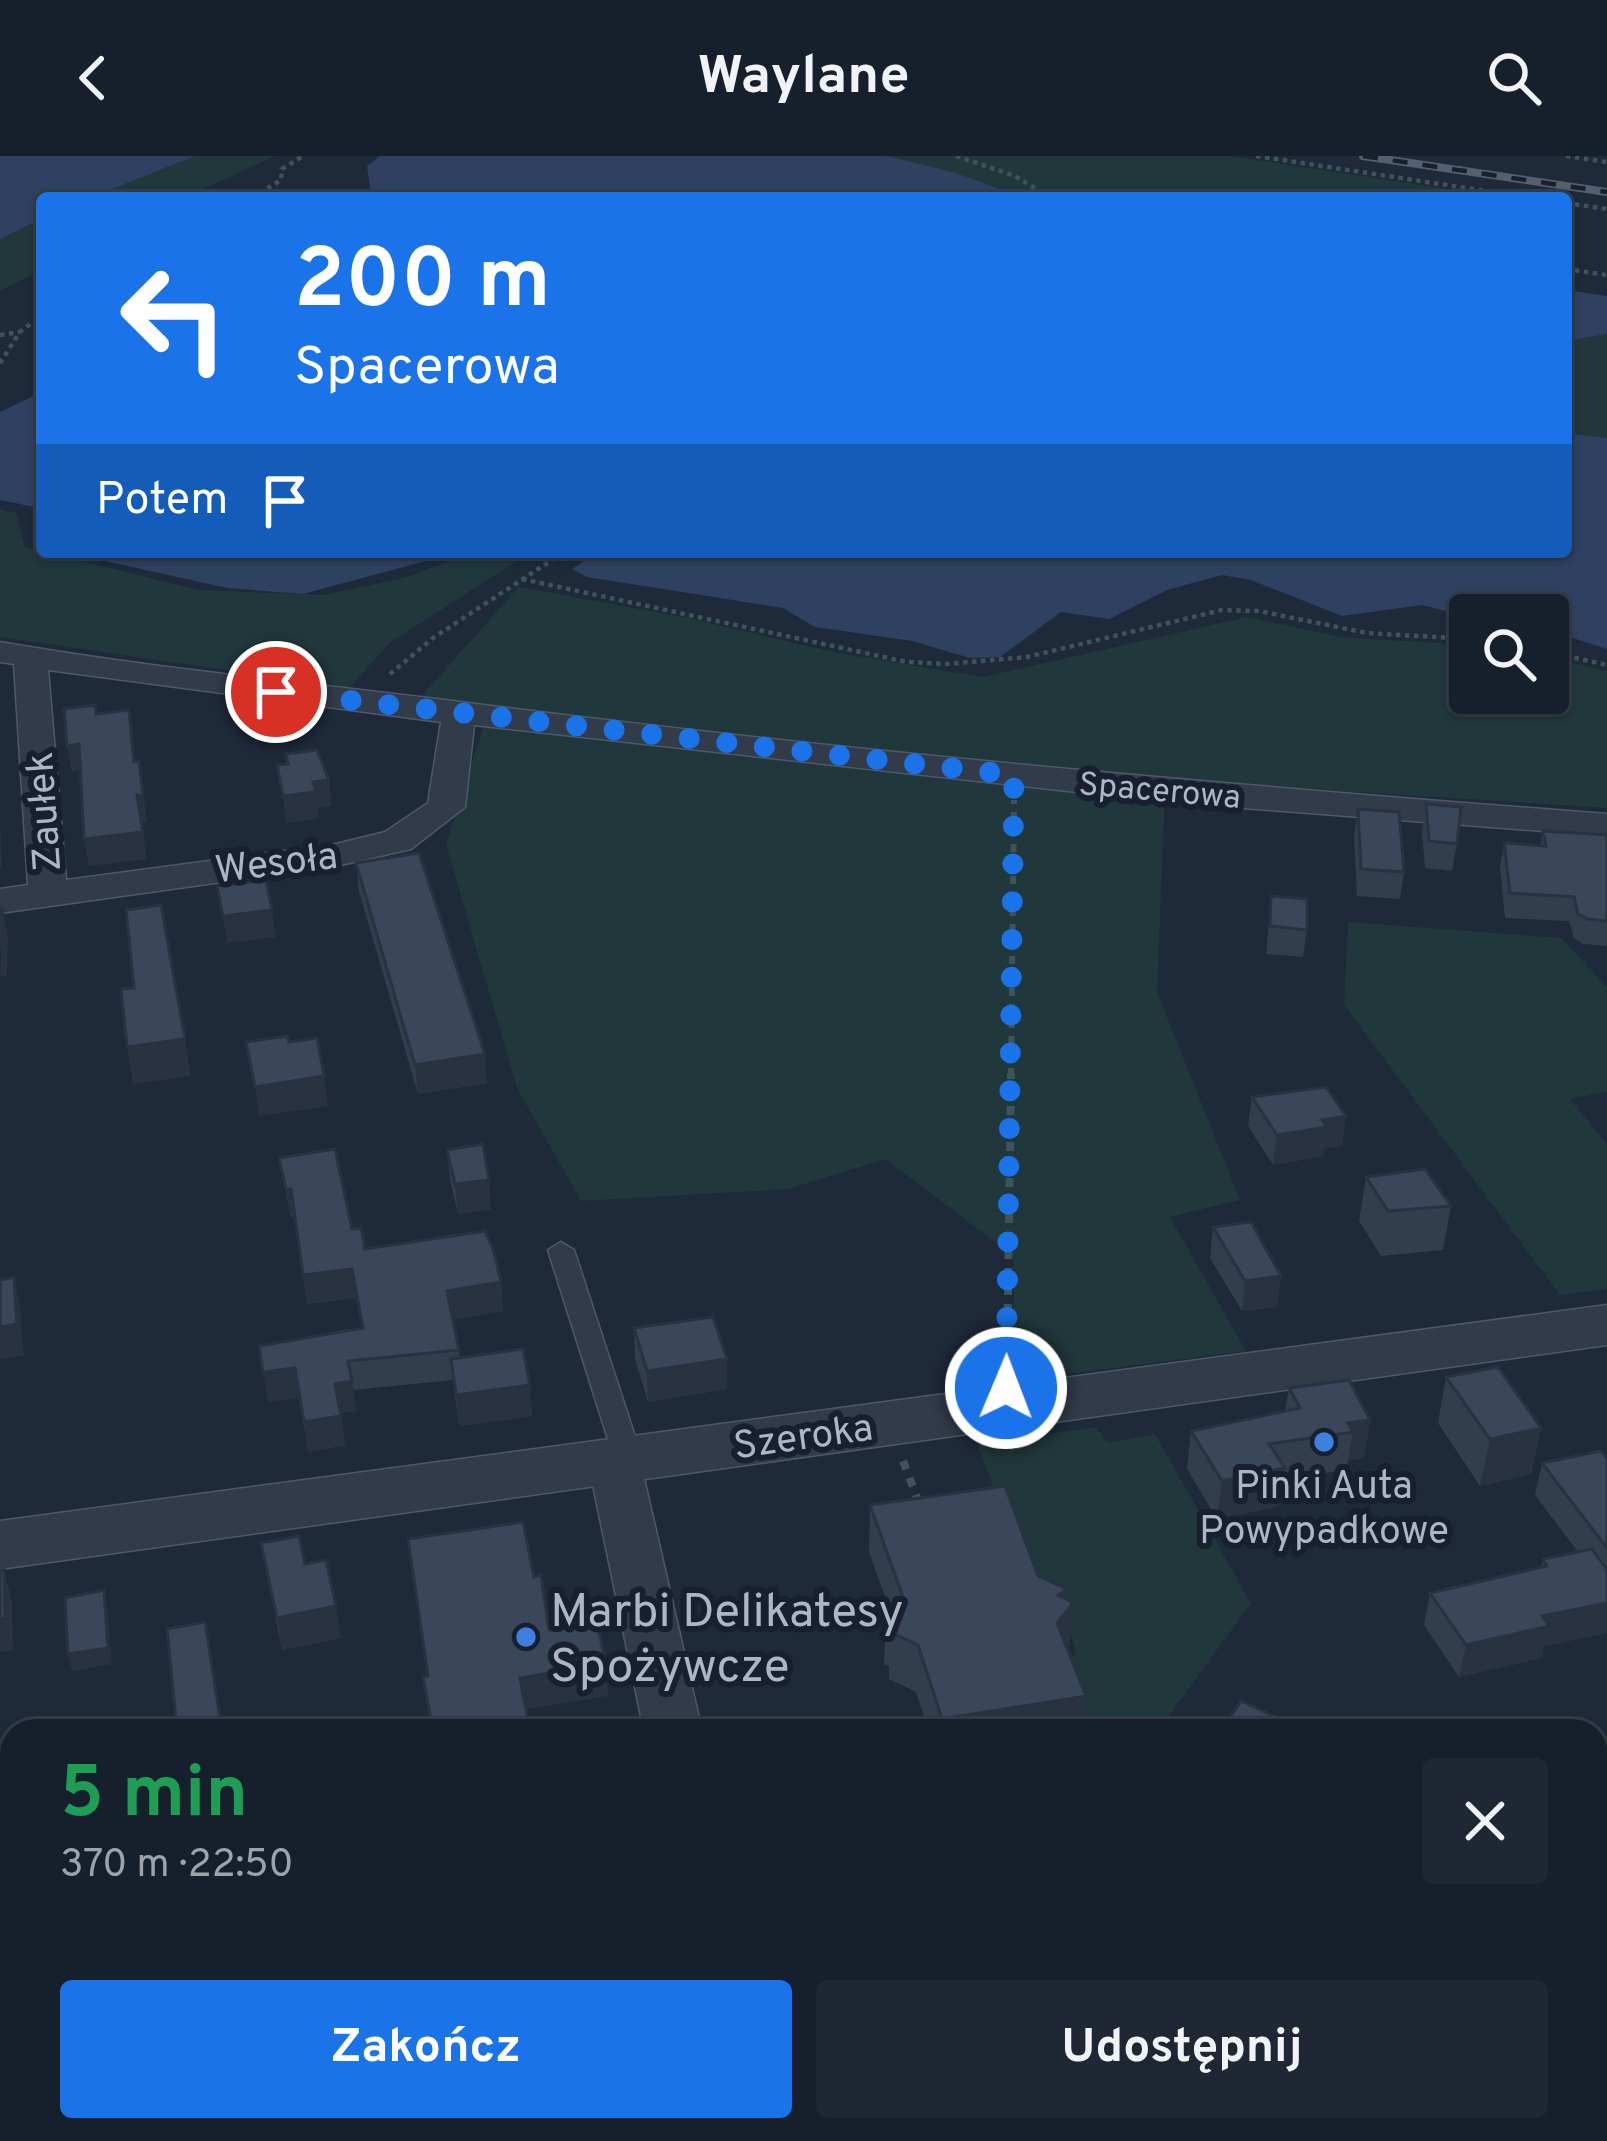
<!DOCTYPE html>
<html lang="pl">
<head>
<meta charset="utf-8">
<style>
  body { margin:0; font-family:Overpass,sans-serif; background:#1f2734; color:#f1f3f6; height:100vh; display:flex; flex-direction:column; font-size:45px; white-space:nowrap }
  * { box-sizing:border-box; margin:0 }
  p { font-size:39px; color:#9ea2a9 }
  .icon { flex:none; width:66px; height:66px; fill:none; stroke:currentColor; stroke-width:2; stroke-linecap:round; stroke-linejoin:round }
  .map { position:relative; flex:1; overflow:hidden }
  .details { position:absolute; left:0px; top:1563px; width:1608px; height:423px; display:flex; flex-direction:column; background:#161f2c; border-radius:36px 36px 0 0; box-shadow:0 3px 9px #0004,0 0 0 3px #353d48 }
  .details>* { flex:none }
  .guide { position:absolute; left:36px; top:36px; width:1536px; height:366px; border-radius:12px; box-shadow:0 3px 9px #0004,0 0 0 3px #353d48; background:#1a73e8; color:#fff; overflow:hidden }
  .controls { position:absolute; left:1449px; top:438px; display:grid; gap:24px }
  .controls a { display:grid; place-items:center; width:120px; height:120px; border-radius:12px; background:#161f2c; box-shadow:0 3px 9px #0004,0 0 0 3px #353d48; font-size:60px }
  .pin { position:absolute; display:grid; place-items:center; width:102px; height:102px; color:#fff; margin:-51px; border:6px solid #fff; border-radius:50%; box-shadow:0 3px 12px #0007 }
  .me { position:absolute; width:132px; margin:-66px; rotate:1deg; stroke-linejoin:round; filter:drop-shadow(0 0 9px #0008) }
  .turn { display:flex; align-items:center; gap:42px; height:252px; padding:0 60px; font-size:54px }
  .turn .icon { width:156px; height:156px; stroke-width:2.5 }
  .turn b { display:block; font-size:84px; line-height:102px }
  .then { display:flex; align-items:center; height:114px; padding:0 60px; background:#0003; gap:24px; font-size:45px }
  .round { display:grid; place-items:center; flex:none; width:126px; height:126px; border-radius:12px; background:#1f2734 }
  .overview { display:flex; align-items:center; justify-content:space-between; height:204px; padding:0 60px }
  h1 { font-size:72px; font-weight:700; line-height:90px; color:#1e9e55 }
  .button { display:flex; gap:24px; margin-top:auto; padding:24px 60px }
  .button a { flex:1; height:138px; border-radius:12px; background:#1a73e8; color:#fff; font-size:48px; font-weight:700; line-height:138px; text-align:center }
  .button a+a { background:#1f2734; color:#f1f3f6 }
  header { display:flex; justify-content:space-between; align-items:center; height:156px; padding:0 60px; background:#161f2c; font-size:54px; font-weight:700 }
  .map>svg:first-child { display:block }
  .green { fill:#20373b }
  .water { fill:#2f4161 }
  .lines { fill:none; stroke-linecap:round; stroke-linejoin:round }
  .service-casing { stroke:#505868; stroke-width:3 }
  .minor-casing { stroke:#505868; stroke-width:3 }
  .tertiary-casing { stroke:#505868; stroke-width:3 }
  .path-far3 { stroke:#3e5458; stroke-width:4.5; stroke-dasharray:4.5 4.5; stroke-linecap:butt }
  .path-far2 { stroke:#3e5458; stroke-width:6; stroke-dasharray:8 8; stroke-linecap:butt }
  .path-far1 { stroke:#3e5458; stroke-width:8; stroke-dasharray:9 9; stroke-linecap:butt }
  .path { stroke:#3e5458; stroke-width:10; stroke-dasharray:12 12; stroke-linecap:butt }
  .service { fill:#323b4a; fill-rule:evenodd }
  .minor { fill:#323b4a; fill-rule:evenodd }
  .tertiary { fill:#323b4a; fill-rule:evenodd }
  .rail-casing { stroke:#545f72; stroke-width:8 }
  .rail { stroke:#18202f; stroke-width:4.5; stroke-dasharray:15; stroke-linecap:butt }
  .wall { fill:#323d4e }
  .shaded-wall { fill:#293240 }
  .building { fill:#3a475b; stroke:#293240; stroke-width:3 }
  .route { stroke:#1a73e8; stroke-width:21; stroke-dasharray:0 37.8 }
  .shop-dot { fill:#3f7fe0; stroke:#18202f; stroke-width:4.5 }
  .labels { text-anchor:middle; stroke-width:12; stroke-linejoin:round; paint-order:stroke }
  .far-street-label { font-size:33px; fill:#adb5c7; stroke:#18202f }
  .street-label { font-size:39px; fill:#adb5c7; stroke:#18202f }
  .poi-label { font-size:39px; fill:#adb5c7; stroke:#18202f }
  .near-poi-label { font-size:48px; fill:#adb5c7; stroke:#18202f; text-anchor:start }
</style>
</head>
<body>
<header><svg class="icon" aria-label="back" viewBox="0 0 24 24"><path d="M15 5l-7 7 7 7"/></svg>Waylane<svg class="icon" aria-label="search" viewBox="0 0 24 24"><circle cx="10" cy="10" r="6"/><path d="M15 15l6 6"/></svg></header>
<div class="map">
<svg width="1607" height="1985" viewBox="0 0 1607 1985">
  <rect width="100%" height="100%" fill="#1e293a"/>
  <g class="green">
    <polygon points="195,0 275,0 184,42 90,42"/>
    <polygon points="887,0 1230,0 1508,42 1066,42 1010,35"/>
    <polygon points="42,63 42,114 0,135 0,83"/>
    <polygon points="1607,178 1607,282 1566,277 1566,185"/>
    <polygon points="0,353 16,357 25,391 199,434 324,439 407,421 472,396 531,396 391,486 349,532 0,481"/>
    <polygon points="519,431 689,462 828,495 983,521 1247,461 1340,481 1470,489 1470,537 1548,537 1548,501 1607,515 1607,652 1058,617 415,547"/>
    <polygon points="484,569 1165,640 1157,836 1240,1044 1170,1061 1246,1195 1014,1225 1014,1101 886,1003 788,1033 581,1045 517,932 446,689"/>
    <polygon points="1348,766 1561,782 1607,831 1607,936 1570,943 1607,988 1607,1133 1560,1139 1344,849"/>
    <polygon points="1095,1271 1109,1287 1155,1278 1251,1447 1158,1575 1077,1575 1059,1519 1076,1496 1072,1481 1043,1463 977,1288"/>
    <polygon points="468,1974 883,1974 875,1985 459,1985"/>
    <polygon points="912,1974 1361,1974 1365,1985 904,1985"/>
  </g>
  <g class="water">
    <polygon points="0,0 195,0 90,42 42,42 42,63 0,83"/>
    <polygon points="380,0 887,0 956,17 1025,42 365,42 371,37 367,10"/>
    <polygon points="1566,134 1607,140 1607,178 1566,185"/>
    <polygon points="42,236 42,368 40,352 0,344 0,256"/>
    <polygon points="1566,277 1607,282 1607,493 1548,474 1548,459 1470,461 1422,449 1342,460 1251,424 1222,419 1167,434 1109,463 1061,456 1000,501 970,502 912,485 815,471 783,452 587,421 572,413 597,396 1566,396"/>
    <polygon points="64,396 459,396 303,438 227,432"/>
  </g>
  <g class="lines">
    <defs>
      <polygon id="service" points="561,1086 574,1094 642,1302 638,1309 618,1309 614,1302 548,1094"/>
      <g id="minor">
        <path d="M0,486C155,513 312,527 468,547C846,596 1227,629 1607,658V680L1166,646L474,569L465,651L411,693L398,696L336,710L0,757V733L28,729L14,508L0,506ZM48,514L441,566L428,647L385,676L336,688L66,724Z"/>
        <polygon points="614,1287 632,1292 640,1305 702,1575 644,1575 588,1305 596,1292"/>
        <polygon points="1596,1950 1607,1959 1607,1985 1486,1985 1491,1974 1596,1974"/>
        <polygon points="377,1974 449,1974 444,1985 372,1985"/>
      </g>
      <polygon id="tertiary" points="1607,1149 1607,1189 0,1413 0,1365"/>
    </defs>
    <use href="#service" class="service-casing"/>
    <use href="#minor" class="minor-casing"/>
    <use href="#tertiary" class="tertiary-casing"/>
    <g class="path-far3">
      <polyline points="956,0 1015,20 1051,42"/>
      <polyline points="1256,0 1532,42"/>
      <polyline points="1566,0 1607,6"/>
      <polyline points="252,42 281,24 282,13 303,0"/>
      <polyline points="1566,47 1607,53"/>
      <polyline points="1566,113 1607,119"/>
      <polyline points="0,179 20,176"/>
      <polyline points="0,207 20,176 42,159"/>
      <polyline points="522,423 907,506 947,508 1027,501 1222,454 1259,455 1367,477 1470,483"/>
      <polyline points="1548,496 1607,509"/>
      <polyline points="390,518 433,482 564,396"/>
    </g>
    <polyline class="path-far2" points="1011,920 1014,644"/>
    <g class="path-far1">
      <polyline points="1007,1211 1011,917"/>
      <polyline points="903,1305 919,1347"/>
    </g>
    <polyline class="path" points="598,1974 617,1985"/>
    <use href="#service" class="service"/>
    <use href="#minor" class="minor"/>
    <use href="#tertiary" class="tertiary"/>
    <defs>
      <polyline id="rail" points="1363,0 1607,36"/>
    </defs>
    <use href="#rail" class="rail-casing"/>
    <use href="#rail" class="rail"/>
  </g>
  <g class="wall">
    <polygon points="1426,648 1457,688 1452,715 1425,712 1422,675"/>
    <polygon points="1358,653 1404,716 1400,743 1357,740 1354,680"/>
    <polygon points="1543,675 1607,679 1607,790 1583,788 1574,782 1569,765 1505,762 1500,711 1504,687 1540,690"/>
    <polygon points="356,707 487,927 418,938 359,735"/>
    <polygon points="1271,740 1307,774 1303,801 1266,798"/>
    <polygon points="1252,941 1342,990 1324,992 1323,1000 1273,1009 1248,970"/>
    <polygon points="447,994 491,1053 458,1058 450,1023"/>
    <polygon points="279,1002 352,1073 365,1093 501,1126 503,1155 453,1163 460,1201 532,1260 459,1270 453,1224 353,1234 356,1255 341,1257 345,1289 308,1296 300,1242 268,1246 362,1173 356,1142 307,1148 295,1061 291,1062"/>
    <polygon points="1366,1021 1451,1050 1443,1094 1381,1100 1359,1065"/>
    <polygon points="1213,1071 1281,1120 1277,1151 1242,1155 1210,1102"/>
    <polygon points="634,1172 727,1203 727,1233 648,1246 635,1203"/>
    <polygon points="1446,1221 1541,1272 1531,1318 1480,1330 1438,1267"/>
    <polygon points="1289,1232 1370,1264 1364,1302 1348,1304 1347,1314 1283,1323 1279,1350 1217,1363 1187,1313 1191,1275 1285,1255"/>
    <polygon points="1607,1302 1607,1477 1544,1490 1542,1502 1459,1521 1424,1469 1430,1437 1541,1411 1543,1403 1578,1396 1535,1339 1542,1307"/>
    <polygon points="870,1349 1067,1433 1068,1495 1083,1575 929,1575 916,1536 889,1523 889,1510 884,1508 886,1461 890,1455 869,1396"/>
    <polygon points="261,1387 305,1408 341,1482 282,1494"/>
  </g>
  <g class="shaded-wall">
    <polygon points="79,588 83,614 72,616 67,590"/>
    <polygon points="139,605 147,665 141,666 137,639"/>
    <polygon points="329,624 332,650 318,652 319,662 286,667 283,640 313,626"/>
    <polygon points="0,660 2,712 0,713"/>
    <polygon points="143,676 147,703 89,710 84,683"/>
    <polygon points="3,753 8,781 7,820 0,820"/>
    <polygon points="272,754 276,781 227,787 223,760"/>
    <polygon points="185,883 191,920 133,928 127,891"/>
    <polygon points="485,898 487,927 418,938 415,909"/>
    <polygon points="324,920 328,950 259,960 255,931"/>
    <polygon points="1346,960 1342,990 1324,992 1323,1000 1273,1009 1277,979 1322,964"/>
    <polygon points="489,1024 491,1053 458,1058 455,1028"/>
    <polygon points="286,1033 291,1033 295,1061 291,1062"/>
    <polygon points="352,1113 356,1142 307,1148 303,1119"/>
    <polygon points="1281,1120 1277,1151 1242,1155 1245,1125"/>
    <polygon points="14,1121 20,1152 24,1199 0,1203 0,1171"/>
    <polygon points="501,1126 503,1155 450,1164 447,1135"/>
    <polygon points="727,1203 727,1233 648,1246 647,1215"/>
    <polygon points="295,1212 300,1242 268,1246 263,1216"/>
    <polygon points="352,1225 356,1255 339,1257 335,1228"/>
    <polygon points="530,1229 532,1260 459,1270 456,1239"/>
    <polygon points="341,1260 345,1289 308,1296 304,1266"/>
    <polygon points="1370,1264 1364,1302 1348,1304 1353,1276 1348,1267"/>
    <polygon points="1541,1272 1531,1318 1480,1330 1490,1283"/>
    <polygon points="1285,1312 1279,1350 1217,1363 1222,1325"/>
    <polygon points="4,1414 12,1446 13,1494 0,1496 0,1463"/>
    <polygon points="1067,1433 1065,1457 1073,1447 1069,1495 1054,1514 1058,1439"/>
    <polygon points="104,1434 107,1450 112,1508 72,1515 68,1498"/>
    <polygon points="1607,1447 1607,1477 1544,1490 1542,1502 1459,1521 1466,1489 1542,1460"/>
    <polygon points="336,1450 341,1482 282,1494 277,1462"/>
    <polygon points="606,1508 608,1540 523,1554 520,1522"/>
    <polygon points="1086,1540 1083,1575 942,1575 942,1563"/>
    <polygon points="12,1854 12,1888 0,1891 0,1856"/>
    <polygon points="0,1944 7,1969 8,1985 0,1985"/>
  </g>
  <g class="building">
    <polygon points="95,549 96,558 129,554 134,606 139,605 143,639 137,639 143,676 84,683 79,588 67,590 64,553"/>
    <polygon points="317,594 329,624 313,626 316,636 283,640 277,609 288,608 286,598"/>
    <polygon points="1426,648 1461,651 1457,688 1429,685"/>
    <polygon points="1358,653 1399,656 1404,716 1361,713"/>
    <polygon points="1543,675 1607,679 1607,765 1588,763 1578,758 1574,741 1510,737 1504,687 1546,690"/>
    <polygon points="419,697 485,898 415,909 356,707"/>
    <polygon points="266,724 272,754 223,760 217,730"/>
    <polygon points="1271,740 1307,743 1307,774 1270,770"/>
    <polygon points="161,749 185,883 127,891 121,833 134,832 126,754"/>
    <polygon points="0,753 3,753 0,792"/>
    <polygon points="287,880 289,886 317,882 324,920 255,931 246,886"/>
    <polygon points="1326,931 1346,960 1322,964 1327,971 1277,979 1252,941"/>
    <polygon points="483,988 489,1024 455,1028 447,994"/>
    <polygon points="335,993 352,1073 361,1072 365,1093 485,1075 494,1096 501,1126 447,1135 459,1194 348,1205 352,1225 335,1228 341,1260 304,1266 295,1212 263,1216 259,1190 363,1172 352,1113 303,1119 291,1033 286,1033 279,1002"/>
    <polygon points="1425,1013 1451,1050 1388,1055 1366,1021"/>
    <polygon points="1251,1066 1281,1120 1245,1125 1213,1071"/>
    <polygon points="14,1121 17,1168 0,1171 0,1124"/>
    <polygon points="713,1161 727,1203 647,1215 634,1172"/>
    <polygon points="523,1193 530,1229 456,1239 451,1203"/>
    <polygon points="1498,1211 1541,1272 1490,1283 1446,1221"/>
    <polygon points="1349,1224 1370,1264 1348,1267 1353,1276 1269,1288 1285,1312 1222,1325 1191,1275 1300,1252 1289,1232"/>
    <polygon points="1601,1295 1607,1302 1607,1392 1542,1307"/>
    <polygon points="1005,1330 1038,1420 1067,1433 1058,1439 1073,1447 1057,1467 1086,1540 942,1563 918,1489 890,1476 899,1465 886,1461 903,1441 870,1349"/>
    <polygon points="523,1366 534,1421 541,1419 549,1474 597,1467 606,1508 520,1522 530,1575 433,1575 423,1521 428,1520 408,1383"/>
    <polygon points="299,1380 305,1408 326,1404 336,1450 277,1462 261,1387"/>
    <polygon points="1592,1393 1607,1414 1607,1447 1542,1460 1549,1470 1466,1489 1430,1437 1547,1410 1543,1403"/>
    <polygon points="4,1414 5,1462 0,1463 0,1415"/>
    <polygon points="104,1434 108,1492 68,1498 65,1442"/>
    <polygon points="205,1466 222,1575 177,1575 167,1473"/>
    <polygon points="1241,1545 1307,1575 1221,1575"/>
    <polygon points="271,1565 274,1575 232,1575"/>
    <polygon points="12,1797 12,1854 0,1856 0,1800"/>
  </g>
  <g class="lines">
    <polyline class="route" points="276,536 1014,619 1006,1232"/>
  </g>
  <g class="shop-dot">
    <circle cx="1324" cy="1286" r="12"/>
    <circle cx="526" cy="1481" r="12"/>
  </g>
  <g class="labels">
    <g class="far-street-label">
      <text transform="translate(1160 633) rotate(5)" y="12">Spacerowa</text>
    </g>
    <g class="street-label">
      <text transform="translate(42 656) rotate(-94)" y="14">Zaułek</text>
      <text transform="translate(276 705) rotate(-7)" y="14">Wesoła</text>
      <text transform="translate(803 1279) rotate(-8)" y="14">Szeroka</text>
    </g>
    <g class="poi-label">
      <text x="1324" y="1342">Pinki Auta<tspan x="1324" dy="45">Powypadkowe</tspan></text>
    </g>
    <g class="near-poi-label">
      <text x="550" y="1470">Marbi Delikatesy<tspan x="550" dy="55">Spożywcze</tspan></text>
    </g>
  </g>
</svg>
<div class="controls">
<a><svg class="icon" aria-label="search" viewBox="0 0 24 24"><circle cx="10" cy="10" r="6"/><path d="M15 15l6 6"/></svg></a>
</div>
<div class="pin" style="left:276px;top:536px;background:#d93025"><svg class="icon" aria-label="arrive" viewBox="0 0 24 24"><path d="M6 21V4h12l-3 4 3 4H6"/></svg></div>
<svg class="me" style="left:1006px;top:1232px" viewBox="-20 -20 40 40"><circle r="17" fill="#1a73e8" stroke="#fff" stroke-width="3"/><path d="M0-11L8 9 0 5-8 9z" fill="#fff"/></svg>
<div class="guide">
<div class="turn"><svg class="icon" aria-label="left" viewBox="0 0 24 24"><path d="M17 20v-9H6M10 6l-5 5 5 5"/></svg><div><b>200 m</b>Spacerowa</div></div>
<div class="then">Potem<svg class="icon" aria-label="arrive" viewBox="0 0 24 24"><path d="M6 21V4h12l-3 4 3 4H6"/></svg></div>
</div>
<section class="details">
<div class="overview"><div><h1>5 min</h1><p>370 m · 22:50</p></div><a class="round"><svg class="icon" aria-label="close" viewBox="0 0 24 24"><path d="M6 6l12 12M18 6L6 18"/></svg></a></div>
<div class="button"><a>Zakończ</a><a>Udostępnij</a></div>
</section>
</div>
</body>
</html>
